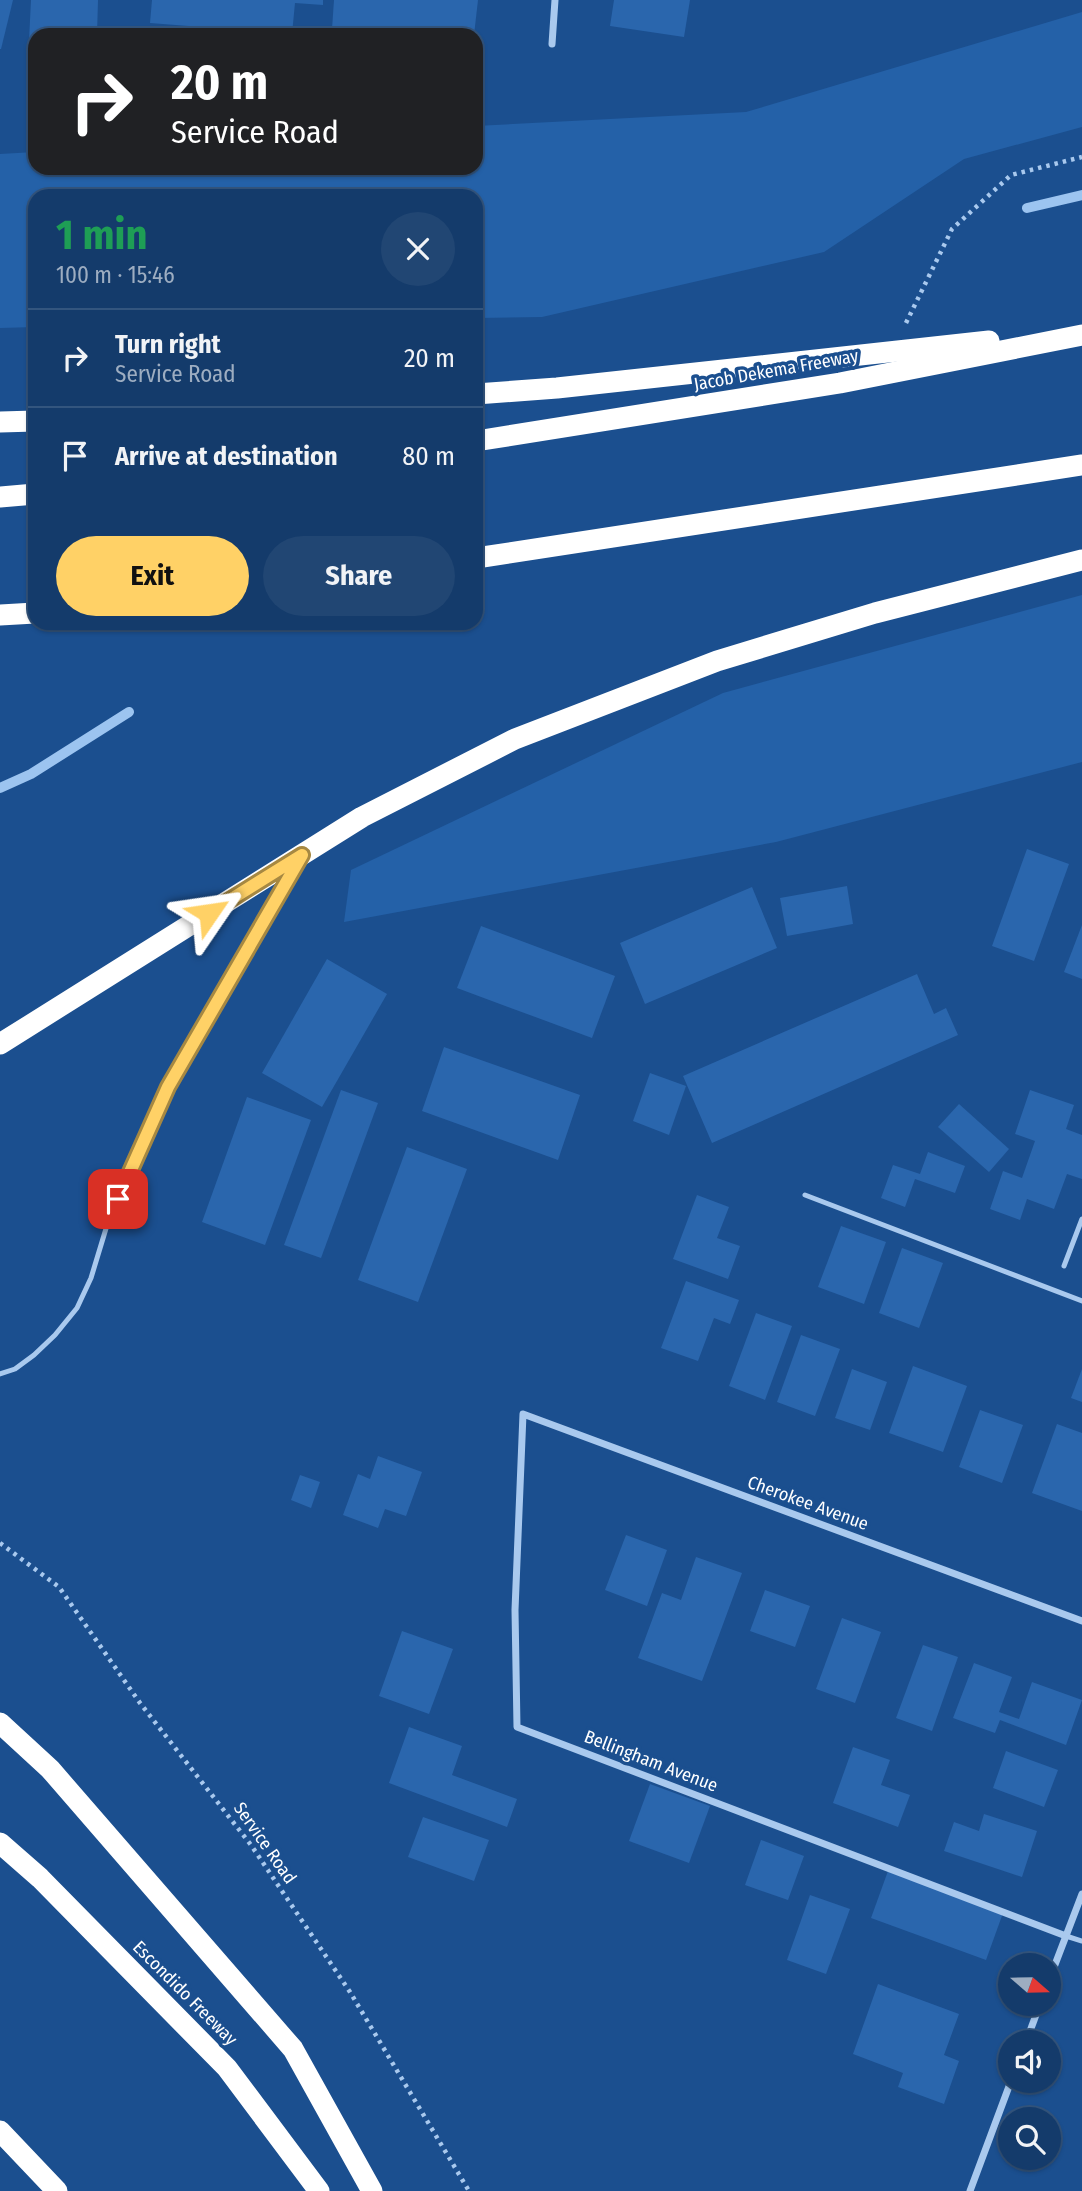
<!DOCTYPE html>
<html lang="en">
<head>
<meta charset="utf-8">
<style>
  body { margin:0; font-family:"Fira Sans Condensed",sans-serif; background:#214673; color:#f1f3f6; height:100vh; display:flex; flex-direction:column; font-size:26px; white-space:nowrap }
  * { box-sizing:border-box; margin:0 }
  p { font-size:23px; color:#9dadc1 }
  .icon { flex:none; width:38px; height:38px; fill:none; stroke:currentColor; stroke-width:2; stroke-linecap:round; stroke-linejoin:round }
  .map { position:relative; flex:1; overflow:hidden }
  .sheet { position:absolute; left:28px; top:189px; width:455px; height:441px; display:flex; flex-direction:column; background:#143b6b; border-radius:21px; box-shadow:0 2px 5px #0004,0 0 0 2px #33557e }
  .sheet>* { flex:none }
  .top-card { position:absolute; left:28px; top:28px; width:455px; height:147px; border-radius:21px; box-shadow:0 2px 5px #0004,0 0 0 2px #33557e; background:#202124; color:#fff; overflow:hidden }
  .needle { width:46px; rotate:110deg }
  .controls { position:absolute; left:998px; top:1953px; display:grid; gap:14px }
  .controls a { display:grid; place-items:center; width:63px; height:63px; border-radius:50%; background:#143b6b; box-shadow:0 2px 5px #0004,0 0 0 2px #33557e; font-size:35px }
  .pin { position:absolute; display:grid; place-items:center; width:60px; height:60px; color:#fff; margin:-30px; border-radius:14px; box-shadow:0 4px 10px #0006 }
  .me { position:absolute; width:77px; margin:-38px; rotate:58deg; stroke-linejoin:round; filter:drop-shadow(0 0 5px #0008) }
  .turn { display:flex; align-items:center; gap:24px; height:147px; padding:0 28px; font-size:32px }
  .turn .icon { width:91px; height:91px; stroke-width:2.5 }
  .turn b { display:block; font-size:49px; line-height:60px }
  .round { display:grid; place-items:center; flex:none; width:74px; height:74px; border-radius:37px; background:#214673 }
  .head { display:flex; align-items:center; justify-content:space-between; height:119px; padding:0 28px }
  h1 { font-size:42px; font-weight:700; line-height:52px; color:#1e9e55 }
  .cta { display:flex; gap:14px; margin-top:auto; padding:14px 28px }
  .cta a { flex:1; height:80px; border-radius:42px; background:#ffd166; color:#111; font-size:28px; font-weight:700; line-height:80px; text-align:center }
  .cta a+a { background:#214673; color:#f1f3f6 }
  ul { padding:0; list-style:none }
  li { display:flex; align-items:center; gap:21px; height:98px; padding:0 28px; border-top:2px solid #33557e }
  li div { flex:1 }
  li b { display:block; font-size:26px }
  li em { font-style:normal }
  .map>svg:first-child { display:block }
  .green { fill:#2461a8 }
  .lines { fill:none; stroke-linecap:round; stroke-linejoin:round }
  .stream { stroke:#9cc4f0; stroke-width:10 }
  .building { fill:#2a66ad }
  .path { stroke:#a9c9ee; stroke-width:4.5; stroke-dasharray:3.5 5; stroke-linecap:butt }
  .lane { stroke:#a9c9ee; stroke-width:5 }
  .street { stroke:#a9c9ee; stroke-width:7 }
  .highway { stroke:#fff; stroke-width:21 }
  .route-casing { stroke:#a68842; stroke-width:18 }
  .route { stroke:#ffd166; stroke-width:12 }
  .labels { text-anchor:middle; stroke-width:7; stroke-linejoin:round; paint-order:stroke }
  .street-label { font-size:18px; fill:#fff; stroke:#1b4f8f }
</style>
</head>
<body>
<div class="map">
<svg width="1082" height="2191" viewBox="0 0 1082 2191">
  <rect width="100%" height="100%" fill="#1b4f8f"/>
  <g class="green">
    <polygon points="1082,12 1082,127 964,159 824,252 542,317 476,318 476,196 35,196 35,327 0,328 0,154 35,152 35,168 476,168 476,126 746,112"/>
    <polygon points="1082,595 1082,762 776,842 344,922 351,870 723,693"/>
  </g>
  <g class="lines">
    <g class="stream">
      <polyline points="1027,208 1082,195"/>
      <polyline points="0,788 31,774 129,712"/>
    </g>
  </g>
  <g class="building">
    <polygon points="0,0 13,0 1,49 0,49"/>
    <polygon points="31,0 98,0 97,35 35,35 35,42 29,41"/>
    <polygon points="152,0 323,0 323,5 295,3 292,34 150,23"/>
    <polygon points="334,0 478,0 474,35 392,35 332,29"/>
    <polygon points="614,0 690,0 684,37 610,26"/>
    <polygon points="1027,849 1069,864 1034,961 992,946"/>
    <polygon points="847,886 853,924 787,936 780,898"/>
    <polygon points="752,887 777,948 645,1004 620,943"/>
    <polygon points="1082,925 1082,979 1064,972"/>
    <polygon points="481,926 615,976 592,1038 457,988"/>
    <polygon points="327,959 387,994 322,1107 262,1073"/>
    <polygon points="917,974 934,1014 946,1008 958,1035 712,1143 683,1076"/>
    <polygon points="444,1047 580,1095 558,1160 422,1111"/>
    <polygon points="650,1073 686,1086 669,1135 633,1121"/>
    <polygon points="341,1090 378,1103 321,1258 284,1245"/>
    <polygon points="1030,1090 1074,1105 1066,1129 1082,1135 1082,1179 1067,1174 1054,1209 1027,1199 1020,1220 990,1209 1003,1171 1022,1178 1035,1141 1015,1134"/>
    <polygon points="247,1097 311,1120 265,1245 202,1222"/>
    <polygon points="959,1104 1009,1149 989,1172 938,1127"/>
    <polygon points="407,1147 467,1169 418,1302 358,1280"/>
    <polygon points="928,1152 965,1166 955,1193 915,1179 905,1207 881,1198 893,1165 920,1174"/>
    <polygon points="697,1195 729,1207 717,1238 740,1246 728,1279 673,1259"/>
    <polygon points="841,1226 886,1242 864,1304 818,1287"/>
    <polygon points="902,1248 943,1263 919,1328 879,1313"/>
    <polygon points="686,1281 739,1300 730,1324 714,1318 698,1361 661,1348"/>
    <polygon points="756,1313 792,1326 765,1400 729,1386"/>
    <polygon points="801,1335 840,1349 815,1416 777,1402"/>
    <polygon points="913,1366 967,1386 943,1452 889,1433"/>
    <polygon points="852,1369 887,1382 870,1430 835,1418"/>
    <polygon points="1082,1369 1082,1402 1071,1398"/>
    <polygon points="980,1410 1023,1425 1002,1483 959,1467"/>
    <polygon points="1057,1424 1082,1433 1082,1511 1032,1493"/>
    <polygon points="378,1456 422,1472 406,1516 385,1509 378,1528 343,1515 358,1474 370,1479"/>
    <polygon points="300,1475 320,1482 311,1508 291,1500"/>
    <polygon points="626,1535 667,1550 647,1606 605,1590"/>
    <polygon points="696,1557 742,1573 702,1681 638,1658 662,1593 681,1600"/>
    <polygon points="765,1590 810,1606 795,1647 750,1631"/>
    <polygon points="842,1618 881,1632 855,1703 816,1689"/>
    <polygon points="402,1631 453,1649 429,1714 379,1696"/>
    <polygon points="923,1645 958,1657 932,1731 896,1718"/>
    <polygon points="974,1663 1012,1677 999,1712 1019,1719 1032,1682 1082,1700 1066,1745 1000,1720 995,1733 953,1718"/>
    <polygon points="409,1727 462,1746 452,1775 517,1799 507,1827 389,1783"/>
    <polygon points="853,1747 890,1760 881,1785 910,1795 898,1827 833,1803"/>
    <polygon points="1006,1751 1058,1770 1044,1807 993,1788"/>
    <polygon points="650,1784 710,1806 689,1863 629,1841"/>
    <polygon points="984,1814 1037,1831 1022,1877 944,1851 954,1822 979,1831"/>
    <polygon points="423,1817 489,1840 474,1881 408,1857"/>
    <polygon points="761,1840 804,1856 788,1900 745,1885"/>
    <polygon points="888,1871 1003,1913 986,1960 871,1918"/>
    <polygon points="810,1895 850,1909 826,1974 787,1960"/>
    <polygon points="878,1984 959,2014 944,2055 959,2061 944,2104 898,2087 903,2073 853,2054"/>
  </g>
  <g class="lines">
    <g class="path">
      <polyline points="906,323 952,229 1011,175 1082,157"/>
      <polyline points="0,1543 59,1587 140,1703 251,1845 350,1992 469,2191"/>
    </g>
    <g class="lane">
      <polyline points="805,1195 1082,1301"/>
      <polyline points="1064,1266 1082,1219"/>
      <polyline points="0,1374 15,1369 34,1355 55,1335 77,1308 91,1278 108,1222 168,1087 293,869"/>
      <polyline points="1066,1936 1082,1941"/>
    </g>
    <g class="street">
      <polyline points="552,44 555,0"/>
      <polyline points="1066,1936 517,1727 515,1610 523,1414 1082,1621"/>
      <polyline points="1048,1983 1082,1894"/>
      <polyline points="1026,2042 1040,2004"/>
      <polyline points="970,2191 1011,2081"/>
    </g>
    <g class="highway">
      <polyline points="476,394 557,388 989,341"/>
      <polyline points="0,422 35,421"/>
      <polyline points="476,441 840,383 1082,335"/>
      <polyline points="0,497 35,494"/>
      <polyline points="476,558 1082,465"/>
      <polyline points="0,615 35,613"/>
      <polyline points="0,1044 362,817 515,739 717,661 875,613 1082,560"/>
      <polyline points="0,1723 50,1769 293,2049 372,2191"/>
      <polyline points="0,1843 40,1878 227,2068 319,2191"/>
      <polyline points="0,2131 57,2191"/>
    </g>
  </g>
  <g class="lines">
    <defs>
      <polyline id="route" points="118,1199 168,1087 302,855 209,913"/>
    </defs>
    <use href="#route" class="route-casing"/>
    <use href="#route" class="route"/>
  </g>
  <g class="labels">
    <g class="street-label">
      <text transform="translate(776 370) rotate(-10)" y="6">Jacob Dekema Freeway</text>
      <text transform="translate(808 1503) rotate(20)" y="6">Cherokee Avenue</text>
      <text transform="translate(651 1761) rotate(21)" y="6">Bellingham Avenue</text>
      <text transform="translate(265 1843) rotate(55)" y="6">Service Road</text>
      <text transform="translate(185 1993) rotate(45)" y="6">Escondido Freeway</text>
    </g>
  </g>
</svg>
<div class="controls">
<a><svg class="needle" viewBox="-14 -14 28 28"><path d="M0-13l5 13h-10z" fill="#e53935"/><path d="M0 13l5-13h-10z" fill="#9dadc1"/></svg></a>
<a><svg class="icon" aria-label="sound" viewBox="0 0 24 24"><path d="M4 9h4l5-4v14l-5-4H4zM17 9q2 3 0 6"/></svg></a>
<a><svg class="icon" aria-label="search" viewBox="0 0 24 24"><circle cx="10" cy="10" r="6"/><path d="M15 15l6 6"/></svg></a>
</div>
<div class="pin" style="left:118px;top:1199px;background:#d93025"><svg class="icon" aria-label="arrive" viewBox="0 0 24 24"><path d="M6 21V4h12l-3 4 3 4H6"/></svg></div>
<svg class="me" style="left:209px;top:913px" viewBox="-20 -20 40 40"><path d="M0-17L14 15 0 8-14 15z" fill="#ffd166" stroke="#fff" stroke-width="4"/></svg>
<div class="top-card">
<div class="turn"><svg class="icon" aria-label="right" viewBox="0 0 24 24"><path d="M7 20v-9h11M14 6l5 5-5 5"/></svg><div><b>20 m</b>Service Road</div></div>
</div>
<section class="sheet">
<div class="head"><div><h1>1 min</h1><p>100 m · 15:46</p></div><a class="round"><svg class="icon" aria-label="close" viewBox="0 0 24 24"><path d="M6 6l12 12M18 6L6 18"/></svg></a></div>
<ul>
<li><svg class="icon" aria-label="right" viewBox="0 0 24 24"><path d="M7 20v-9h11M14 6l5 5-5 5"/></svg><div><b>Turn right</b><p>Service Road</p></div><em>20 m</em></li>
<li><svg class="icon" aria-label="arrive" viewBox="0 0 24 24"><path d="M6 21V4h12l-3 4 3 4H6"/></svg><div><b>Arrive at destination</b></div><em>80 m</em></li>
</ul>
<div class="cta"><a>Exit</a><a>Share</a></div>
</section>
</div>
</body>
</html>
